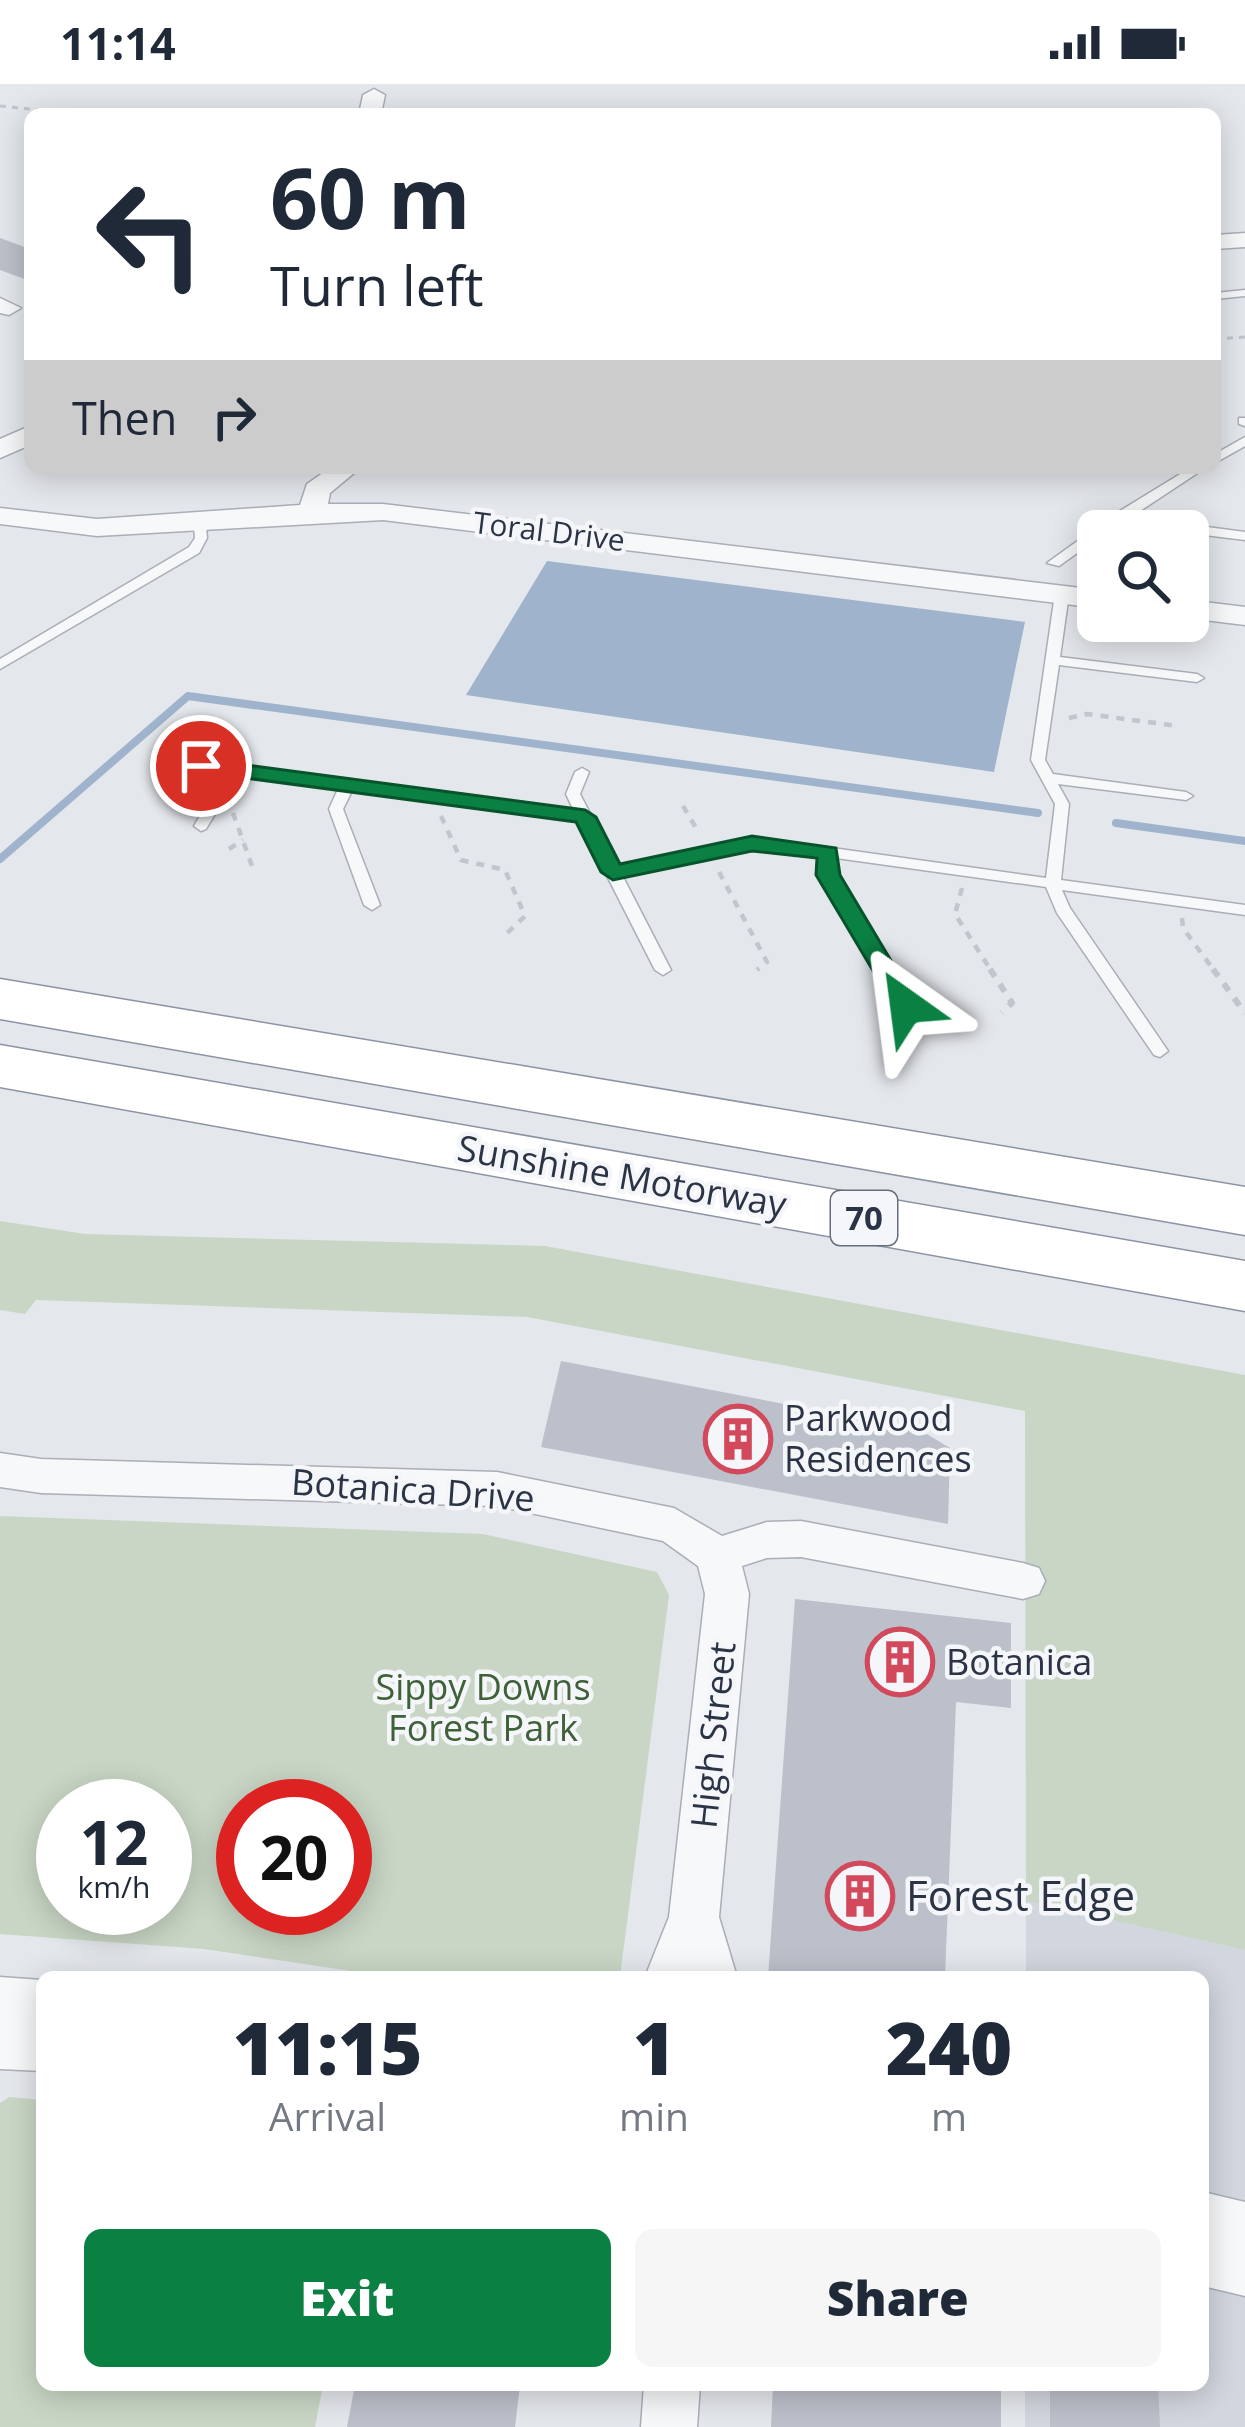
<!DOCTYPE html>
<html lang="en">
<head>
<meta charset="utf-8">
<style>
  body { margin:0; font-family:"Open Sans",sans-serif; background:#f6f6f7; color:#1f2937; height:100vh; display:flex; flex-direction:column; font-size:45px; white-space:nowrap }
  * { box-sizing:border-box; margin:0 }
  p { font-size:39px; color:#747a83 }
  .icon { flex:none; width:66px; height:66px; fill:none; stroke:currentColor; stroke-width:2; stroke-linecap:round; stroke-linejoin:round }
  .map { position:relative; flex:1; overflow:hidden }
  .panel { position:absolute; left:36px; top:1887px; width:1173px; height:420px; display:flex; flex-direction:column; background:#fff; border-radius:18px; box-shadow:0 6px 30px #0003 }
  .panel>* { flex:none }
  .hud { position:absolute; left:24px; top:24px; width:1197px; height:366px; border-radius:18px; box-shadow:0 6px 30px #0003; background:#fff; color:#1f2937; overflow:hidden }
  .tools { position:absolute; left:1077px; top:426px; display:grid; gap:24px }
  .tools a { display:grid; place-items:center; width:132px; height:132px; border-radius:18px; background:#fff; box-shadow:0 6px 30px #0003; font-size:60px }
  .speed { position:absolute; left:36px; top:1695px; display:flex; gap:24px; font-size:60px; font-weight:700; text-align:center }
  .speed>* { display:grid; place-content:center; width:156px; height:156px; border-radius:50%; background:#fff; box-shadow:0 6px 30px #0003; line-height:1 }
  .speed small { font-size:30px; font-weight:400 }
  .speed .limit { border:18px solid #d22; background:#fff; color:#111 }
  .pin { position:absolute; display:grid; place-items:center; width:102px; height:102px; color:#fff; margin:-51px; border:6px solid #fff; border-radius:50%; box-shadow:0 3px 12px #0007 }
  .me { position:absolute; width:132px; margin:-66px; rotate:329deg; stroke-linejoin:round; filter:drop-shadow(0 0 9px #0008) }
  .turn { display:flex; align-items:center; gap:42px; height:252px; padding:0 48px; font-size:54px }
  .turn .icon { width:156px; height:156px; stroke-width:2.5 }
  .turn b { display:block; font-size:84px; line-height:102px }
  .then { display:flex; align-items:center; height:114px; padding:0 48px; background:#0003; gap:24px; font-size:45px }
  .eta { display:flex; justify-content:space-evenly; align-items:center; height:204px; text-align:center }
  .eta b { font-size:72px; font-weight:800; line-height:84px }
  .action { display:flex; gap:24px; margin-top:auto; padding:24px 48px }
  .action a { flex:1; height:138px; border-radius:18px; background:#0b8043; color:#fff; font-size:48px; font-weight:800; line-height:138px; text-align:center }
  .action a+a { background:#f6f6f7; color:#1f2937 }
  .status { display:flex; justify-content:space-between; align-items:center; height:84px; padding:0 60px; background:#fff; direction:ltr }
  .status svg { height:33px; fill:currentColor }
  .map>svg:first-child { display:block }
  .built { fill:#d2d6de }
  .green { fill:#c9d6c5; fill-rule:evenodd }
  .water { fill:#9fb4cc }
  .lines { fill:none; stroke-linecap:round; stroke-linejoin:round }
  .stream { stroke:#9fb4cc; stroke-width:8 }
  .building { fill:#bbc0ca }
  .service-casing { stroke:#a9aeb7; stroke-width:3 }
  .minor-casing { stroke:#a9aeb7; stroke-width:3 }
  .motorway-casing { stroke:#8b94a3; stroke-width:3 }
  .path-far2 { stroke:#c2c5cb; stroke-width:3; stroke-dasharray:6 6; stroke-linecap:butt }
  .path-far1 { stroke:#c2c5cb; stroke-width:4.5; stroke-dasharray:8 8; stroke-linecap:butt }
  .path { stroke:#c2c5cb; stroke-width:6; stroke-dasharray:9 9; stroke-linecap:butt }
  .service { fill:#f7f8fa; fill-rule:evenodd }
  .minor { fill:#f7f8fa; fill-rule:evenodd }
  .motorway { fill:#fff; fill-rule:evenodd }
  .route { fill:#0b8043; stroke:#07532c; stroke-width:3 }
  .labels { text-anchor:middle; stroke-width:9; stroke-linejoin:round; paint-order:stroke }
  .far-street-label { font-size:30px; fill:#2b3445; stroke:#f4f6f9 }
  .shield { fill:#f4f6f9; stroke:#676e7b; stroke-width:3 }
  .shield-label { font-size:33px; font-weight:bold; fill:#2b3445 }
  .street-label { font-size:36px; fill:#2b3445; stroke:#f4f6f9 }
  .poi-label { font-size:36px; fill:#2b3445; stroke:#f4f6f9; text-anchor:start }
  .park-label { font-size:36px; fill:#3f6138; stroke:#f4f6f9 }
  .near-poi-label { font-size:42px; fill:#2b3445; stroke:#f4f6f9; text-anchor:start }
</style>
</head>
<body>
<div class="status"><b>11:14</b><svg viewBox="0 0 49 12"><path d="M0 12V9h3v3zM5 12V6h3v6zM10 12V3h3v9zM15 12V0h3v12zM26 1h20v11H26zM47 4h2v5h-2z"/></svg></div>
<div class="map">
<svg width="1245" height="2343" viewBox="0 0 1245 2343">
  <rect width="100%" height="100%" fill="#e4e7ec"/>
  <polygon class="built" points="1026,1817 1245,1866 1245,2343 1025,2343 1025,2301 1203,2301 1203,1893 1026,1893"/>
  <g class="green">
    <polygon points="0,1137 85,1150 545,1162 1245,1291 1245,1866 1026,1817 1025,1327 527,1233 36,1216 25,1230 0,1226"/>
    <path d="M0,1432L483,1450L657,1488L669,1511L620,1893H391L204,1865L0,1850ZM165,1722V1824H63V1722ZM243,1722H345V1824H243Z"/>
    <polygon points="9,2013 42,2016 42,2301 323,2301 315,2343 0,2343 0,2019"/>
  </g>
  <polygon class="water" points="547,477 1025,538 994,688 466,611"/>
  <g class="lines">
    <g class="stream">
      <polyline points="1116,739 1245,757"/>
      <polyline points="0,775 188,612 1038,729"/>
    </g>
  </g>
  <g class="building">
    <polygon points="0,154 30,165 30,197 0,186"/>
    <polygon points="561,1277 920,1346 950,1364 948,1440 541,1363"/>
    <polygon points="795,1515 1011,1539 1011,1624 956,1618 945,1893 768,1893"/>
    <polygon points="355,2301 520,2301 515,2343 347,2343"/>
    <polygon points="773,2301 1001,2301 1001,2343 771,2343"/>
    <polygon points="1050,2301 1158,2301 1160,2343 1050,2343"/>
  </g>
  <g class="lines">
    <defs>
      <g id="service">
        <polygon points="1245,206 1245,212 1215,215 1215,209"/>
        <polygon points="1239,334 1245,334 1245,342 1239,340"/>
        <polygon points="1245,353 1245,362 1215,379 1215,370"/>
        <polygon points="1190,384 1205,384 1131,433 1245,448 1245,456 1188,449 1188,447 1141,444 1123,438 1109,447 1098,447 1098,454 1059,482 1047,479 1115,430"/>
        <polygon points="200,438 206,442 207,454 199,469 0,585 0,575 189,463 195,454 194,442"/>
        <polygon points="1062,506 1069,510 1060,573 1197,590 1204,594 1197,598 1059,581 1045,676 1053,690 1186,708 1193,712 1186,716 1058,700 1069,720 1061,796 1245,821 1245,831 1062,806 1070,824 1168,967 1160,973 1154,971 1057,829 1046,803 836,774 836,791 914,922 906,927 900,926 820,791 820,772 768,765 732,768 622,791 671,886 663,891 655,886 579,737 352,707 343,725 380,821 372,826 364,821 329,725 338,705 238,692 206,745 201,747 194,742 224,690 168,682 161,678 168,674 574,727 566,710 575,688 582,684 589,688 580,710 617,782 732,758 768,755 1046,794 1055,720 1031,676 1055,510"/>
      </g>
      <g id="minor">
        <polygon points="374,5 385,11 381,30 359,30 363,11"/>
        <polygon points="1245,149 1245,163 1215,165 1215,151"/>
        <polygon points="0,214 21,224 9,231 0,229"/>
        <polygon points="30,342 30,361 0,374 0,355"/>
        <polygon points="330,384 360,384 330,409 328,420 383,420 1098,506 1098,524 383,436 97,452 0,440 0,424 97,435 300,421 307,400"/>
        <polygon points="1188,516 1245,523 1245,541 1188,534"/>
        <polygon points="0,1369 41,1375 497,1388 674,1424 722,1452 767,1438 801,1437 1023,1479 1039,1484 1045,1497 1039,1510 1023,1515 801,1473 767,1474 742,1482 749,1510 719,1833 737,1893 645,1893 669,1833 705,1510 698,1482 663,1457 497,1422 41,1409 0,1403"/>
        <polygon points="0,1893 42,1896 42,1987 0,1985"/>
        <polygon points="1203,2108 1245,2118 1245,2212 1203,2202"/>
        <polygon points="644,2301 700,2301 697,2343 641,2343"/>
      </g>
      <g id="motorway">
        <polygon points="0,895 1245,1103 1245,1151 0,935"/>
        <polygon points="0,961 1245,1177 1245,1227 0,1003"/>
      </g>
    </defs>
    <use href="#service" class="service-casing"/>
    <use href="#minor" class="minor-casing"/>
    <use href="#motorway" class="motorway-casing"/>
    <g class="path-far2">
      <polyline points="0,22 80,30"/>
      <polyline points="1215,255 1245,253"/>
    </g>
    <g class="path-far1">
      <polyline points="1069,634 1087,630 1178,642"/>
      <polyline points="683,722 699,749"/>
      <polyline points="233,729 252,782"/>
      <polyline points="441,732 461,776 505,786 525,832 504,852"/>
      <polyline points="229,765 243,756"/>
      <polyline points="719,788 767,878 757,886"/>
      <polyline points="962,804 955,830 992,888"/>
      <polyline points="1182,834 1183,844 1215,888"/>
    </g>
    <g class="path">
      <polyline points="990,885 1012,919 1002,929"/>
      <polyline points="1213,885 1245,929"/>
    </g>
    <use href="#service" class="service"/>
    <use href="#minor" class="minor"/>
    <use href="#motorway" class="motorway"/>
  </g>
  <polygon class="route" points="201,675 585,726 596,733 620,780 752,752 836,764 840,791 918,922 915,927 897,927 816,791 817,774 752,767 613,796 601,788 576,738 193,687 193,677"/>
  <defs>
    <symbol id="building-ring" viewBox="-11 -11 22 22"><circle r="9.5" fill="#f4f6f9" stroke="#d1495b" stroke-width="1.5"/><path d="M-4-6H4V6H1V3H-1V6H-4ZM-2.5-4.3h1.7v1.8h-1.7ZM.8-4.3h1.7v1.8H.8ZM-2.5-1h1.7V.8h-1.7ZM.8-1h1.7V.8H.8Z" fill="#d1495b"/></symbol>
  </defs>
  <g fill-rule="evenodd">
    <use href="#building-ring" x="700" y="1317" width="76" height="76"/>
    <use href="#building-ring" x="862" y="1540" width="76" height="76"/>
    <use href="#building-ring" x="822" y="1774" width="76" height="76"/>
  </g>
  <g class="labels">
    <g class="far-street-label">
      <text transform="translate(549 448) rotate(7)" y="10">Toral Drive</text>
    </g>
    <rect class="shield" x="831" y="1107" width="66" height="54" rx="9"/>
    <g class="shield-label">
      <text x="864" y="1146">70</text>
    </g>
    <g class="street-label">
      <text transform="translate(622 1092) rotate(10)" y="13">Sunshine Motorway</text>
      <text transform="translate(413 1406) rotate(4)" y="13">Botanica Drive</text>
      <text transform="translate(713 1651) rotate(-84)" y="13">High Street</text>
    </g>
    <g class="poi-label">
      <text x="784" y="1347">Parkwood<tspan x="784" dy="41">Residences</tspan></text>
      <text x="946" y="1591">Botanica</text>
    </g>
    <g class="park-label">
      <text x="483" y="1616">Sippy Downs<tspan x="483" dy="41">Forest Park</tspan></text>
    </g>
    <g class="near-poi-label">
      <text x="906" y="1827">Forest Edge</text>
    </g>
  </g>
</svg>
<div class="tools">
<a><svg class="icon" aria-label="search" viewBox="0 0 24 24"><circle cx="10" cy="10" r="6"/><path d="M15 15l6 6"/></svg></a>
</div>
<div class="speed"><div>12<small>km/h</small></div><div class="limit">20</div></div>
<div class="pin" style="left:201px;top:682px;background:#d93025"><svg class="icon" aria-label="arrive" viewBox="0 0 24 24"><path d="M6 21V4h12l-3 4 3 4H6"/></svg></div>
<svg class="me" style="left:906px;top:922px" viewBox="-20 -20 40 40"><path d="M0-17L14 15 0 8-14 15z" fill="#0b8043" stroke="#fff" stroke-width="4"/></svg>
<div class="hud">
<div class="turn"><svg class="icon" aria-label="left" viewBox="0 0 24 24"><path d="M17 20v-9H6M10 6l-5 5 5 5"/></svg><div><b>60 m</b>Turn left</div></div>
<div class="then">Then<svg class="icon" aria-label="right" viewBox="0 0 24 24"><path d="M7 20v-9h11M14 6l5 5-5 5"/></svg></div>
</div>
<section class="panel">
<div class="eta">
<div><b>11:15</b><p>Arrival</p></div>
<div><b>1</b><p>min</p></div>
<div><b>240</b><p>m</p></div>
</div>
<div class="action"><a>Exit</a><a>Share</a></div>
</section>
</div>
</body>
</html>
